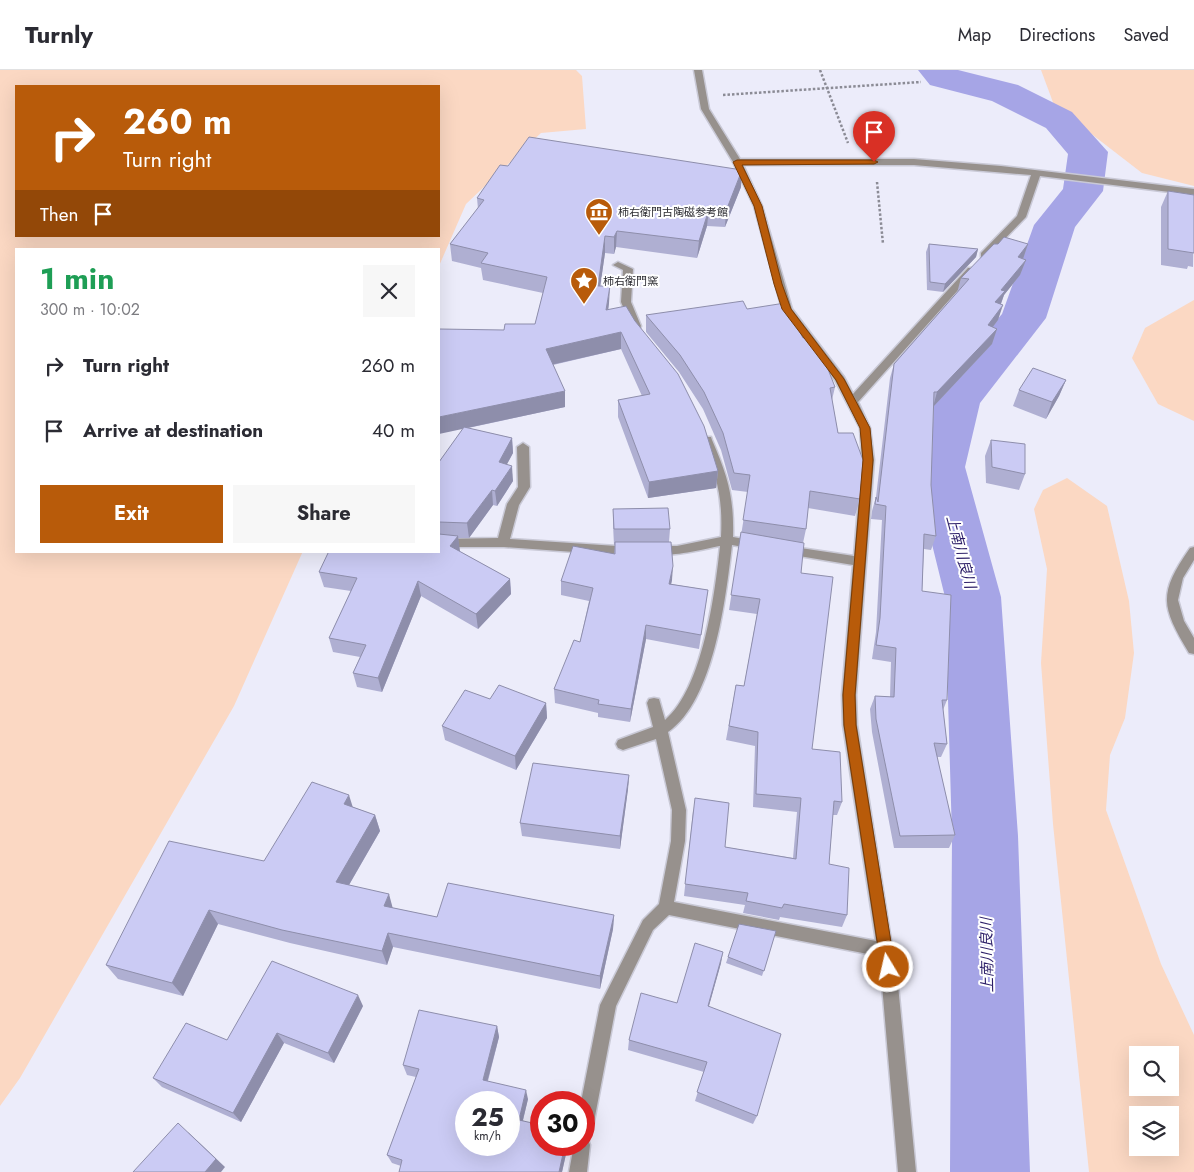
<!DOCTYPE html>
<html lang="en">
<head>
<meta charset="utf-8">
<style>
  body { margin:0; font-family:Jost,"Noto Sans JP",sans-serif; background:#f7f7f7; color:#2b2b33; height:100vh; display:flex; flex-direction:column; font-size:19px; white-space:nowrap }
  * { box-sizing:border-box; margin:0 }
  p { font-size:16px; color:#7c7c81 }
  .icon { flex:none; width:28px; height:28px; fill:none; stroke:currentColor; stroke-width:2; stroke-linecap:round; stroke-linejoin:round }
  .map { position:relative; flex:1; overflow:hidden }
  .drawer { position:absolute; left:15px; top:178px; width:425px; height:305px; display:flex; flex-direction:column; background:#fff; border-radius:0px; box-shadow:0 5px 20px #0002 }
  .drawer>* { flex:none }
  .guide { position:absolute; left:15px; top:15px; width:425px; height:152px; border-radius:0px; box-shadow:0 5px 20px #0002; background:#b85b0a; color:#fff; overflow:hidden }
  .fabs { position:absolute; left:1129px; top:976px; display:grid; gap:10px }
  .fabs a { display:grid; place-items:center; width:50px; height:50px; border-radius:0px; background:#fff; box-shadow:0 5px 20px #0002; font-size:25px }
  .speed { position:absolute; left:455px; top:1021px; display:flex; gap:10px; font-size:25px; font-weight:700; text-align:center }
  .speed>* { display:grid; place-content:center; width:65px; height:65px; border-radius:50%; background:#fff; box-shadow:0 5px 20px #0002; line-height:1 }
  .speed small { font-size:12px; font-weight:400 }
  .speed .limit { border:8px solid #d22; background:#fff; color:#111 }
  .pin { position:absolute; display:grid; place-items:center; width:42px; height:42px; color:#fff; margin:-51px -21px; border-radius:50% 50% 50% 0; rotate:-45deg; box-shadow:0 0 5px #0007 }
  .pin .icon { rotate:45deg }
  .me { position:absolute; width:55px; margin:-28px; rotate:351deg; stroke-linejoin:round; filter:drop-shadow(0 0 4px #0008) }
  .turn { display:flex; align-items:center; gap:18px; height:105px; padding:0 25px; font-size:22px }
  .turn .icon { width:65px; height:65px; stroke-width:2.5 }
  .turn b { display:block; font-size:35px; line-height:42px }
  .then { display:flex; align-items:center; height:48px; padding:0 25px; background:#0003; gap:10px; font-size:19px }
  .round { display:grid; place-items:center; flex:none; width:52px; height:52px; border-radius:0px; background:#f7f7f7 }
  .headline { display:flex; align-items:center; justify-content:space-between; height:85px; padding:0 25px }
  h1 { font-size:30px; font-weight:700; line-height:38px; color:#1e9e55 }
  .primary-button { display:flex; gap:10px; margin-top:auto; padding:10px 25px }
  .primary-button a { flex:1; height:58px; border-radius:0px; background:#b85b0a; color:#fff; font-size:20px; font-weight:700; line-height:58px; text-align:center }
  .primary-button a+a { background:#f7f7f7; color:#2b2b33 }
  ul { padding:0; list-style:none }
  li { display:flex; align-items:center; gap:15px; height:65px; padding:0 25px }
  li div { flex:1 }
  li b { display:block; font-size:19px }
  li em { font-style:normal }
  header { display:flex; align-items:center; gap:30px; box-sizing:border-box; height:70px; padding:0 25px; background:#fff; border-bottom:1px solid #e1e1e2 }
  header strong { font-size:24px }
  nav { display:flex; gap:28px; margin-inline-start:auto; font-size:18px }
  .map>svg:first-child { display:block }
  .green { fill:#fbd8c3; fill-rule:evenodd }
  .lines { fill:none; stroke-linecap:round; stroke-linejoin:round }
  .river { fill:#a6a5e6; fill-rule:evenodd }
  .minor-casing { stroke:#c9c9d6; stroke-width:3 }
  .path { stroke:#8b8b95; stroke-width:2.5; stroke-dasharray:2.5 2; stroke-linecap:butt }
  .minor { fill:#97918d; fill-rule:evenodd }
  .wall { fill:#afafd2 }
  .shaded-wall { fill:#8e8eab }
  .building { fill:#cbcbf4; stroke:#8e8eab; fill-rule:evenodd }
  .route { fill:#b85b0a; stroke:#783b06 }
  .labels { text-anchor:middle; stroke-width:4; stroke-linejoin:round; paint-order:stroke }
  .far-poi-label { font-size:11px; fill:#2b2b31; stroke:#fff; text-anchor:start }
  .water-label { font-size:15px; font-style:italic; fill:#2b1d67; stroke:#fff }
</style>
</head>
<body>
<header>
<strong>Turnly</strong>
<nav><a>Map</a><a>Directions</a><a>Saved</a></nav>
</header>
<div class="map">
<svg width="1194" height="1102" viewBox="0 0 1194 1102">
  <rect width="100%" height="100%" fill="#ececfa"/>
  <g class="green">
    <path d="M0,0H576L582,6L586,59L541,63L466,134L439,196V179H16V481H303L234,636L20,1008L0,1036ZM16,16H439V166H16Z"/>
    <polygon points="1041,0 1194,0 1194,116 1142,103 1054,35"/>
    <polygon points="1194,230 1194,351 1158,334 1132,288 1145,258"/>
    <path d="M1067,408L1107,436L1129,531L1134,583L1125,648L1110,685L1106,740L1161,894L1194,965V1102H1089L1053,754L1041,593L1047,499L1034,439L1043,420ZM1138,985H1170V1018H1138ZM1138,1045H1170V1078H1138Z"/>
  </g>
  <g class="lines">
    <polygon class="river" points="918,0 958,0 1018,15 1072,42 1108,82 1103,121 1075,157 1046,248 980,333 965,397 1001,527 1018,766 1030,1102 950,1102 952,766 945,527 913,397 932,329 939,317 1002,244 1034,155 1063,119 1068,84 1046,58 992,31 930,15"/>
    <defs>
      <g id="minor">
        <path d="M694,0H702L709,39L740,89H914L1001,96L1194,119V125L1040,106L1026,147L987,187H981V183L1017,146L1031,105L914,95H743L762,136L792,239L844,307L853,324L968,198H974L976,200L858,332L870,358L874,390L856,625L857,655L898,915L916,1102H898L882,915L878,886L669,845L653,860L616,936L592,1062L588,1069L590,1075L587,1102H569L574,1075H584V1032H581L600,935L643,850L659,834L671,771L672,740L656,669L623,680L618,678L616,674L618,670L653,657L647,633L649,629L654,628L659,629L665,650C703,618 715,523 720,476C707,478 656,492 648,480L654,476H677L721,467C723,427 717,407 702,370L703,367H711L712,370C728,407 734,427 733,467L755,471L761,475L755,479L732,475C726,527 714,631 668,662L686,740L685,771L674,832L876,871L843,655L842,625L853,495L787,484L781,480L787,476L854,486L862,390L860,358L835,310L782,239L754,136L733,92L701,39Z"/>
        <polygon points="618,192 633,199 631,232 641,256 640,258 632,258 621,232 623,200 613,195"/>
        <polygon points="523,373 529,377 530,417 519,435 510,469 632,477 638,481 636,484 616,485 504,477 439,477 439,469 498,468 507,434 518,417 517,377"/>
        <path d="M1194,477V490L1183,508L1178,530L1184,551L1194,568V584L1189,583C1161,536 1158,524 1190,478Z"/>
      </g>
    </defs>
    <use href="#minor" class="minor-casing"/>
    <g class="path">
      <polyline points="820,0 848,73"/>
      <polyline points="723,25 921,12"/>
      <polyline points="877,112 883,174"/>
    </g>
    <use href="#minor" class="minor"/>
  </g>
  <g class="wall">
    <polygon points="508,96 741,117 725,157 707,156 697,188 616,177 614,184 605,183 600,216 609,233 608,240 718,401 716,418 648,428 618,347 618,330 642,326 621,279 553,295 565,337 468,358 512,368 513,383 507,394 513,411 497,436 493,435 469,468 458,468 459,481 510,509 511,524 478,559 421,526 382,622 357,617 353,603 360,587 333,582 329,568 351,521 324,517 319,502 439,481 439,392 463,359 504,260 535,254 543,223 483,210 481,198 452,191 450,174 478,139 477,128"/>
    <polygon points="1168,121 1194,125 1193,197 1188,196 1187,199 1161,195 1161,137"/>
    <polygon points="929,174 978,179 976,187 943,222 927,220 926,182"/>
    <polygon points="1028,174 1023,189 1026,190 1020,205 1004,225 1001,234 998,250 993,257 997,259 992,274 934,336 931,415 936,466 931,480 924,479 922,521 947,630 943,640 947,674 941,687 937,687 955,765 949,778 894,778 872,662 870,639 875,626 890,627 891,592 872,589 876,562 882,450 871,449 872,441 876,427 890,308 894,294 957,223 961,208"/>
    <polygon points="747,239 803,268 816,280 835,317 832,330 838,363 860,429 855,446 808,438 806,459 803,473 801,503 812,679 842,732 837,745 833,745 829,794 847,845 842,857 780,847 779,850 743,843 745,835 684,826 693,741 725,777 793,788 797,742 753,737 755,676 726,670 736,615 744,616 757,544 729,540 748,422 732,420 721,380 703,339 679,302 646,262 646,245"/>
    <polygon points="1066,310 1059,326 1046,349 1013,336 1019,320"/>
    <polygon points="991,370 1025,404 1019,420 986,413 985,386"/>
    <polygon points="613,439 670,459 669,472 672,510 671,514 708,520 699,579 646,569 630,652 598,647 598,643 555,633 554,619 580,572 589,531 561,525 561,511 614,484 615,475 614,475 613,455"/>
    <polygon points="490,629 546,633 547,648 516,700 445,670 442,656"/>
    <polygon points="629,705 628,719 620,779 522,766 520,753"/>
    <polygon points="353,737 375,745 380,761 349,815 393,838 437,847 614,845 613,859 600,919 393,877 387,895 290,873 218,854 183,926 118,909 106,895 264,791"/>
    <polygon points="776,861 762,906 726,893 728,887"/>
    <polygon points="721,893 709,936 757,1046 753,1054 695,1031 704,1002 628,980 629,970 677,933"/>
    <polygon points="363,936 334,993 284,973 241,1052 162,1017 153,1008 227,970"/>
    <polygon points="497,956 499,967 488,1011 528,1029 523,1050 541,1075 568,1075 562,1102 399,1102 401,1096 392,1093 387,1085 416,1007 407,1005 403,995"/>
  </g>
  <g class="shaded-wall">
    <polygon points="742,100 741,117 725,157 726,141"/>
    <polygon points="709,139 707,156 697,188 699,171"/>
    <polygon points="617,161 616,177 614,184 614,167"/>
    <polygon points="605,166 605,183 598,232 598,216"/>
    <polygon points="1028,174 1023,189 1018,187"/>
    <polygon points="978,179 976,187 943,222 945,214"/>
    <polygon points="1026,190 1020,205 1004,225 1000,236 995,232 1001,220"/>
    <polygon points="610,216 609,233 606,257 606,240"/>
    <polygon points="1003,235 998,250 983,270 988,255"/>
    <polygon points="997,259 992,274 933,337 937,322"/>
    <polygon points="621,262 621,279 546,296 546,279"/>
    <polygon points="1066,310 1059,326 1046,349 1052,332"/>
    <polygon points="565,321 565,337 439,364 439,347"/>
    <polygon points="512,368 513,383 500,407 499,392"/>
    <polygon points="512,396 513,411 497,436 495,421"/>
    <polygon points="718,401 716,418 648,428 649,412"/>
    <polygon points="492,420 493,435 469,468 467,453"/>
    <polygon points="458,466 460,481 452,491 450,476"/>
    <polygon points="673,496 672,510 668,528 669,514"/>
    <polygon points="510,509 511,524 478,559 476,544"/>
    <polygon points="418,511 421,526 382,622 378,608"/>
    <polygon points="646,555 646,569 630,652 631,639"/>
    <polygon points="546,633 547,648 516,700 515,686"/>
    <polygon points="629,705 628,719 620,779 620,766"/>
    <polygon points="349,725 354,741 344,734"/>
    <polygon points="375,745 380,761 342,827 336,812"/>
    <polygon points="389,824 393,839 384,836"/>
    <polygon points="209,840 218,854 183,926 172,913"/>
    <polygon points="614,845 613,859 600,919 600,906"/>
    <polygon points="388,863 393,877 387,895 382,881"/>
    <polygon points="723,882 721,893 706,946 708,936"/>
    <polygon points="358,925 363,936 334,993 328,983"/>
    <polygon points="497,956 499,967 485,1020 483,1010"/>
    <polygon points="277,963 284,973 241,1052 233,1043"/>
    <polygon points="526,1020 528,1029 521,1058 519,1050"/>
    <polygon points="188,1062 225,1097 221,1102 205,1102"/>
    <polygon points="565,1075 568,1075 562,1102 559,1102"/>
  </g>
  <g class="building">
    <polygon points="529,67 742,100 726,141 709,139 699,171 617,161 614,167 605,166 598,216 610,216 606,240 626,236 635,251 678,304 704,356 718,401 649,412 618,330 650,324 621,262 546,279 565,321 439,347 439,259 504,260 505,254 535,254 547,207 481,193 488,183 450,174 484,130 477,128 500,95 508,96"/>
    <polygon points="1168,121 1194,125 1194,183 1168,179"/>
    <polygon points="1004,167 1028,174 1018,187 1026,190 1001,220 1005,221 995,232 1003,235 988,255 997,259 937,322 934,322 931,415 936,466 924,464 922,521 951,525 947,630 942,630 947,674 934,673 955,765 900,766 876,649 875,626 894,627 896,578 876,575 880,548 886,436 875,434 876,427 878,432 894,294 969,209 961,208 994,174 998,174"/>
    <polygon points="929,174 978,179 945,214 930,212"/>
    <polygon points="743,231 747,239 785,233 803,268 811,267 816,280 820,279 835,317 830,318 838,363 853,363 863,390 860,429 810,421 806,459 743,450 750,405 734,403 723,363 704,322 680,285 646,245"/>
    <polygon points="1033,298 1066,310 1052,332 1019,320"/>
    <polygon points="464,357 512,368 499,392 512,396 495,421 492,420 467,453 439,452 439,392"/>
    <polygon points="991,370 1025,374 1025,404 992,397"/>
    <polygon points="668,438 670,459 614,459 613,439"/>
    <polygon points="741,462 804,473 801,503 833,507 812,679 840,682 842,732 834,731 829,794 849,798 847,845 784,834 782,838 746,831 748,823 685,814 695,728 729,733 725,777 796,789 801,728 756,724 758,662 729,656 736,615 744,616 760,529 731,525"/>
    <polygon points="439,464 458,466 450,476 510,509 476,544 418,511 378,608 353,603 366,575 329,568 357,508 319,502 329,481 439,481"/>
    <polygon points="615,472 671,472 673,496 669,514 708,520 701,565 646,555 631,639 598,634 599,630 554,619 574,570 580,572 593,518 561,511 573,476 615,484"/>
    <polygon points="499,615 546,633 515,686 442,656 465,620 490,629"/>
    <polygon points="533,693 629,705 620,766 520,753"/>
    <polygon points="312,712 349,725 344,734 375,745 336,812 389,824 384,836 437,847 448,813 614,845 600,906 388,863 382,881 282,860 209,840 172,913 106,895 169,771 264,791"/>
    <polygon points="739,854 776,861 764,901 728,887"/>
    <polygon points="695,873 723,882 708,936 781,964 757,1046 697,1022 707,992 629,970 641,923 677,933"/>
    <polygon points="272,891 358,925 328,983 277,963 233,1043 153,1008 186,953 227,970"/>
    <path d="M419,940L497,956L483,1010L526,1020L519,1050L541,1055V1075H565L559,1102H399L402,1090L387,1085L419,999L403,995ZM466,1032H509V1075H466Z"/>
    <polygon points="178,1053 216,1089 205,1102 133,1102"/>
  </g>
  <polygon class="route" points="737,90 874,90 878,92 874,94 742,95 762,136 782,214 791,239 844,309 870,358 873,390 855,625 856,655 895,897 893,902 888,904 883,902 881,897 844,655 843,625 863,390 860,358 836,310 782,239 774,214 754,136 733,92"/>
  <defs>
    <symbol id="museum-pin" viewBox="-11 -11 22 30"><path d="M0 17L-7.5 6A9.5 9.5 0 1 1 7.5 6Z" fill="#b85b0a" stroke="#fff"/><path d="M0-6L6-3V-2H-6V-3ZM-5-1h2V3h-2ZM-1-1h2V3h-2ZM3-1h2V3H3ZM-6 4H6V6H-6Z" fill="#fff"/></symbol>
    <symbol id="sight-pin" viewBox="-11 -11 22 30"><path d="M0 17L-7.5 6A9.5 9.5 0 1 1 7.5 6Z" fill="#b85b0a" stroke="#fff"/><path d="M0-6L1.8-2.2L6-1.7L2.9 1.2L3.7 5.4L0 3.3L-3.7 5.4L-2.9 1.2L-6-1.7L-1.8-2.2Z" fill="#fff"/></symbol>
  </defs>
  <g fill-rule="evenodd">
    <use href="#museum-pin" x="583" y="126" width="32" height="43"/>
    <use href="#sight-pin" x="568" y="195" width="32" height="43"/>
  </g>
  <g class="labels">
    <g class="far-poi-label">
      <text x="618" y="146">柿右衛門古陶磁参考館</text>
      <text x="603" y="215">柿右衛門窯</text>
    </g>
    <g class="water-label">
      <text transform="translate(961 482) rotate(75)" y="5">上南川良川</text>
      <text transform="translate(987 885) rotate(-91)" y="5">上南川良川</text>
    </g>
  </g>
</svg>
<div class="fabs">
<a><svg class="icon" aria-label="search" viewBox="0 0 24 24"><circle cx="10" cy="10" r="6"/><path d="M15 15l6 6"/></svg></a>
<a><svg class="icon" aria-label="layers" viewBox="0 0 24 24"><path d="M12 4l9 5-9 5-9-5zM3 14l9 5 9-5"/></svg></a>
</div>
<div class="speed"><div>25<small>km/h</small></div><div class="limit">30</div></div>
<div class="pin" style="left:874px;top:92px;background:#d93025"><svg class="icon" aria-label="arrive" viewBox="0 0 24 24"><path d="M6 21V4h12l-3 4 3 4H6"/></svg></div>
<svg class="me" style="left:888px;top:897px" viewBox="-20 -20 40 40"><circle r="17" fill="#b85b0a" stroke="#fff" stroke-width="3"/><path d="M0-11L8 9 0 5-8 9z" fill="#fff"/></svg>
<div class="guide">
<div class="turn"><svg class="icon" aria-label="right" viewBox="0 0 24 24"><path d="M7 20v-9h11M14 6l5 5-5 5"/></svg><div><b>260 m</b>Turn right</div></div>
<div class="then">Then<svg class="icon" aria-label="arrive" viewBox="0 0 24 24"><path d="M6 21V4h12l-3 4 3 4H6"/></svg></div>
</div>
<section class="drawer">
<div class="headline"><div><h1>1 min</h1><p>300 m · 10:02</p></div><a class="round"><svg class="icon" aria-label="close" viewBox="0 0 24 24"><path d="M6 6l12 12M18 6L6 18"/></svg></a></div>
<ul>
<li><svg class="icon" aria-label="right" viewBox="0 0 24 24"><path d="M7 20v-9h11M14 6l5 5-5 5"/></svg><div><b>Turn right</b></div><em>260 m</em></li>
<li><svg class="icon" aria-label="arrive" viewBox="0 0 24 24"><path d="M6 21V4h12l-3 4 3 4H6"/></svg><div><b>Arrive at destination</b></div><em>40 m</em></li>
</ul>
<div class="primary-button"><a>Exit</a><a>Share</a></div>
</section>
</div>
</body>
</html>
